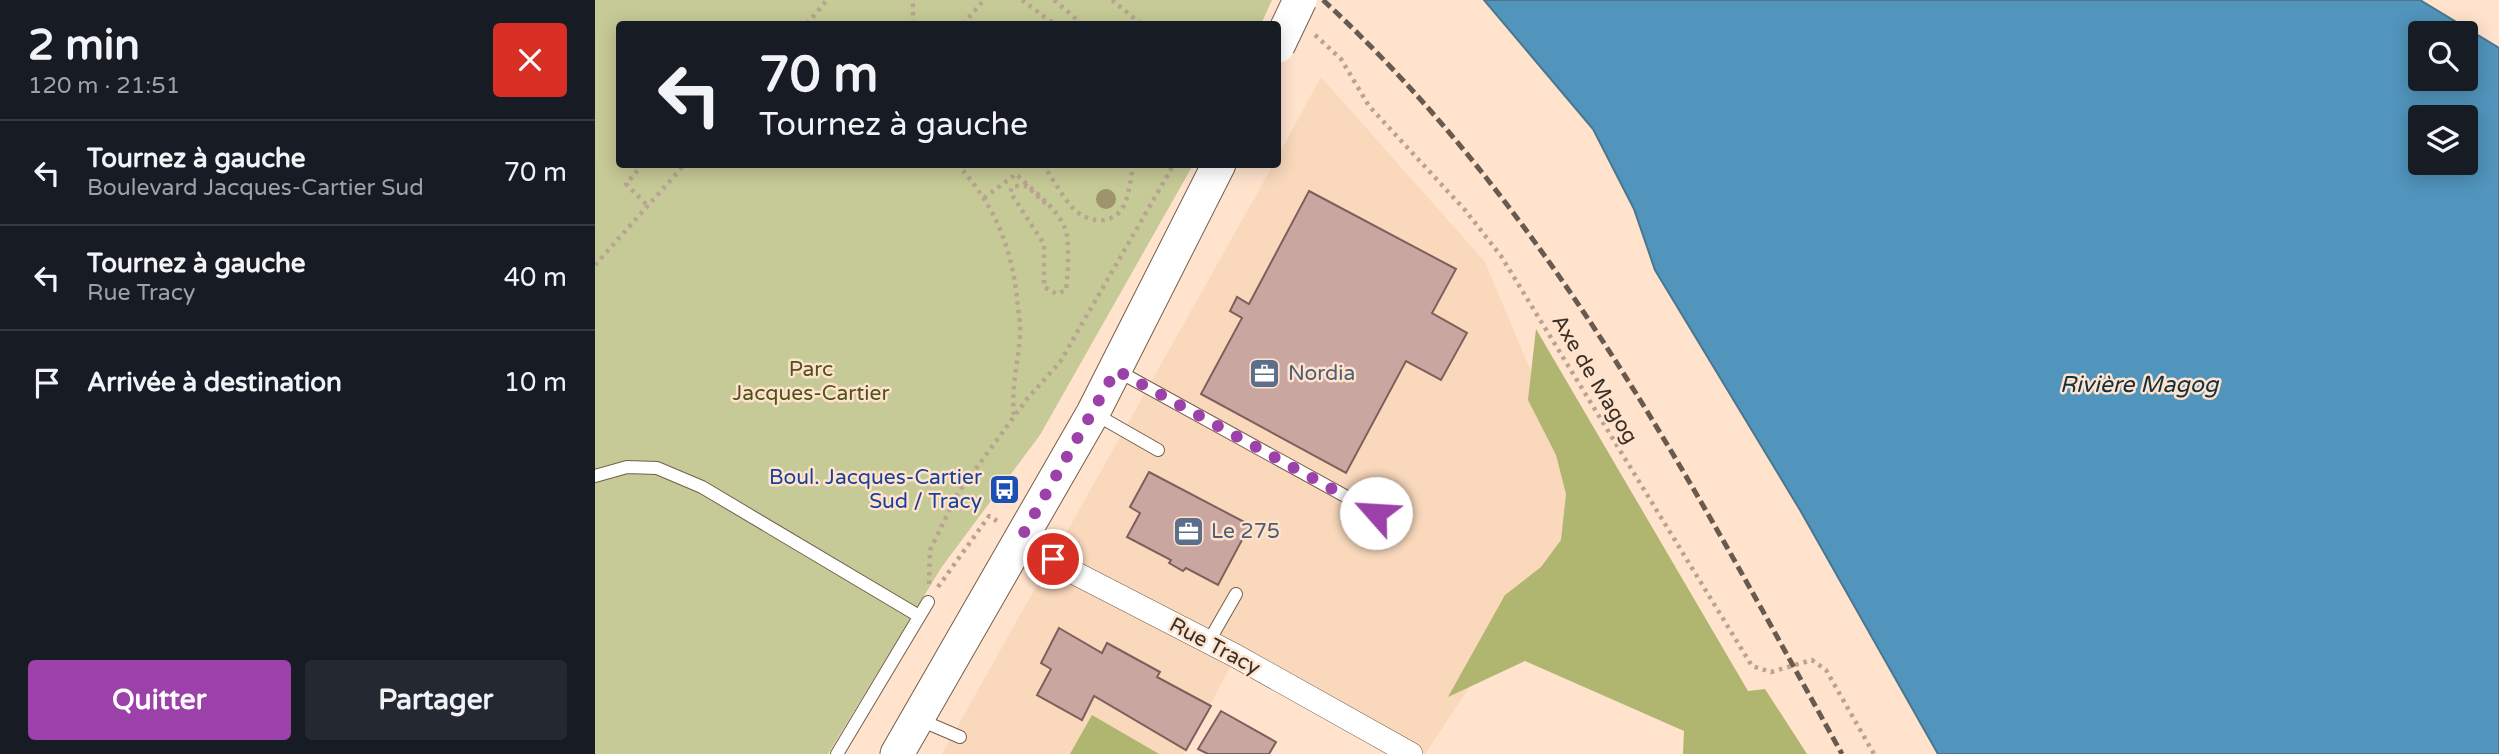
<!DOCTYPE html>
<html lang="fr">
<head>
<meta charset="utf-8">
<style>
  body { margin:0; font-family:"Varela Round",sans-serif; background:#242831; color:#f1f3f6; height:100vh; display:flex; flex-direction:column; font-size:26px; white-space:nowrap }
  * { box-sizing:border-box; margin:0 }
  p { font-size:23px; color:#9ea1a6 }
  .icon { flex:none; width:38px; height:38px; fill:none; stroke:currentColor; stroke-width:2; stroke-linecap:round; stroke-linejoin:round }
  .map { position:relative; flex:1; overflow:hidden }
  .panel { display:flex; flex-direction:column; background:#171b24; width:595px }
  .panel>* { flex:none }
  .top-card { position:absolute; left:21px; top:21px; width:665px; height:147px; border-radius:7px; box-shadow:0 4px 18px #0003; background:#171b24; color:#f1f3f6; overflow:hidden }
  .buttons { position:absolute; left:1813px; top:21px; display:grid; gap:14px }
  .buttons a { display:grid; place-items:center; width:70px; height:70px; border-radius:7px; background:#171b24; box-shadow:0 4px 18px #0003; font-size:35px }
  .pin { position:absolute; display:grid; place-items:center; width:60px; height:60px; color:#fff; margin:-30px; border:4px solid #fff; border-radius:50%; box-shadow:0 2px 7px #0007 }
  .me { position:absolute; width:77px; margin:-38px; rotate:296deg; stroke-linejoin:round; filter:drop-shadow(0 0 5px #0008) }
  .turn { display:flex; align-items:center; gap:24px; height:147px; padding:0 28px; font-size:32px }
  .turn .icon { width:91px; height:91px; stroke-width:2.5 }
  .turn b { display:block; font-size:49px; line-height:60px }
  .round { display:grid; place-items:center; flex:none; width:74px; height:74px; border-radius:7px; background:#242831 }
  .overview { display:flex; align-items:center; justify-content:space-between; height:119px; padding:0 28px }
  h1 { font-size:42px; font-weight:700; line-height:52px }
  .action { display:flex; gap:14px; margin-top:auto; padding:14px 28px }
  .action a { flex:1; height:80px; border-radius:7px; background:#9c40aa; color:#fff; font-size:28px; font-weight:700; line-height:80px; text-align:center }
  .action a+a { background:#242831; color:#f1f3f6 }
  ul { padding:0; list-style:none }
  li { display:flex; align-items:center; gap:21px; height:105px; padding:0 28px; border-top:2px solid #363941 }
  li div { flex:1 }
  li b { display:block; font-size:26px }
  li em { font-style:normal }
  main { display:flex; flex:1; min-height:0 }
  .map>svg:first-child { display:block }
  .built { fill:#f9d8bc }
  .green { fill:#c6ca96 }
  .forest { fill:#b0b570 }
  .water { fill:#5194bc; stroke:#4a768f; stroke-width:2; fill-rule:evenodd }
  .building { fill:#caa6a1; stroke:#7f5f5b; stroke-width:2 }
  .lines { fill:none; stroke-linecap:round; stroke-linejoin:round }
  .lane-casing { stroke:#755e4b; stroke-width:14 }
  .street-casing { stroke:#755e4b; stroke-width:24 }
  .secondary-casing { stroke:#755e4b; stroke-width:35 }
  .path { stroke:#b9a392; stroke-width:4.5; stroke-dasharray:3.5 5; stroke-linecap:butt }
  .lane { stroke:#fff; stroke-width:12 }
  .street { stroke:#fff; stroke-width:23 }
  .secondary { stroke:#fff; stroke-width:33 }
  .rail { stroke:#695a4f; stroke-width:5; stroke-dasharray:10 5; stroke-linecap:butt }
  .secondary-bridge-casing { stroke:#755e4b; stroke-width:35; stroke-linecap:butt }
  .secondary-bridge { stroke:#fff; stroke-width:33 }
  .tree { fill:#9f936d }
  .route { stroke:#9c40aa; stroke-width:12; stroke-dasharray:0 21.6 }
  .labels { text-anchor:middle; stroke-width:5; stroke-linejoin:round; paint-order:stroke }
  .park-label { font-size:21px; fill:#50521e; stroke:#ffe3cd }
  .service-label { font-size:21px; fill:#4e5e75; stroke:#ffe3cd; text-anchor:start }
  .street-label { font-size:21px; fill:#3a2f27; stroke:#ffe3cd }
  .transit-label { font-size:21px; fill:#164399; stroke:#ffe3cd; text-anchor:end }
  .water-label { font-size:23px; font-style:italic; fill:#113042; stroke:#ffe3cd }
</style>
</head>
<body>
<main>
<section class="panel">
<div class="overview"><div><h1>2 min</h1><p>120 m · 21:51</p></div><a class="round" style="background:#d93025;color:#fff"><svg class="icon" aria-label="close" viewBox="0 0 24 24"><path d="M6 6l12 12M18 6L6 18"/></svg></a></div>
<ul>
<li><svg class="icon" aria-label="left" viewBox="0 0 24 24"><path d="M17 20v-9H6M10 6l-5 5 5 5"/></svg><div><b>Tournez à gauche</b><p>Boulevard Jacques-Cartier Sud</p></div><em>70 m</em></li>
<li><svg class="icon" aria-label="left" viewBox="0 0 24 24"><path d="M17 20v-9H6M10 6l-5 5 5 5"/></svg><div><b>Tournez à gauche</b><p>Rue Tracy</p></div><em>40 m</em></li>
<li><svg class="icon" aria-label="arrive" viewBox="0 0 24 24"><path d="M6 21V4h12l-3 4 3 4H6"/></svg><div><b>Arrivée à destination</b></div><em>10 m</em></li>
</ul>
<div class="action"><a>Quitter</a><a>Partager</a></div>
</section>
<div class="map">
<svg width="1904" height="754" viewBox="0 0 1904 754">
  <rect width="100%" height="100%" fill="#ffe3cd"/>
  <polygon class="built" points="726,77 890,262 986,490 970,543 830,754 816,754 641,656 589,754 347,754 678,165 682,164 683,156"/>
  <polygon class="green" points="0,0 677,0 666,24 24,24 24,164 598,165 445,435 346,568 233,754 0,754"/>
  <g class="forest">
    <polygon points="941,329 1153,691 1170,689 1212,754 1088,754 1089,731 930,661 853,697 910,595 946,567 966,540 971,494 961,455 933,400"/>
    <polygon points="497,715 564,754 475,754"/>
  </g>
  <path class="water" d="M889,0H1825L1904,48V754H1343L1205,510L1060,270L1039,209L998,129ZM1825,33H1871V79H1825ZM1825,117H1871V163H1825Z"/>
  <g class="building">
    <polygon points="714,191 861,269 837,313 872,333 846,380 811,361 751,473 606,394 647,318 635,311 642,297 654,304"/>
    <polygon points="554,472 655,525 623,585 591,568 588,571 574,563 576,560 532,537 545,513 535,507"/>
    <polygon points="464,628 507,653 512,643 565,672 562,677 616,706 591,750 499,696 487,720 442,695 456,669 446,663"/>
    <polygon points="626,711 681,742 674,754 613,754 603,749"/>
  </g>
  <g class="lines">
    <defs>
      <g id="lane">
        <polyline points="521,370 781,513"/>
        <polyline points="500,414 563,450"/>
        <polyline points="0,476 32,467 62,468 107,487 324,616"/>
        <polyline points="614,641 641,594"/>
        <polyline points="323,719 365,737"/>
        <polyline points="242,754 333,602"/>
      </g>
      <polyline id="street" points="427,536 474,570 641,656 816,754"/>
      <polyline id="secondary" points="302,754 498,413 624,164"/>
    </defs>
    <use href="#lane" class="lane-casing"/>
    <use href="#street" class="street-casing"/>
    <use href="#secondary" class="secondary-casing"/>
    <g class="path">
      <polyline points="427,0 459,24"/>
      <polyline points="459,0 487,24"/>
      <polyline points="517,0 546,24"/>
      <polyline points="212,24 232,0"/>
      <polyline points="318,24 318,0"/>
      <polyline points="368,24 389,0"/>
      <polyline points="720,35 746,59 774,106 870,210 906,256 1157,666 1176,672 1217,660 1231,670 1279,754"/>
      <polyline points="48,164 31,184 53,206"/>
      <path d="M362,164C399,204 416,245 422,298C423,310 426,324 425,336C423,364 416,387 419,416"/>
      <path d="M448,164C457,178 466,194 476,206C491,224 520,227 530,203C535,191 536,177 538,164"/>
      <path d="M389,198L421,174C437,190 461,207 470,228C475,238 473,278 471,290L462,294L449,287V244L415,192L418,186H432L452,205"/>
      <polyline points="0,265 90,164"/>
      <polyline points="334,584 335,550 363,493 432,399 465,362 579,164"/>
      <polyline points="343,587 394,516 402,521"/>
    </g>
    <use href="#lane" class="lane"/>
    <use href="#street" class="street"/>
    <use href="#secondary" class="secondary"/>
    <path class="rail" d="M728,0C956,211 1098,486 1247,754"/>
    <defs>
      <polyline id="secondary-bridge" points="683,46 705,0"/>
    </defs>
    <use href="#secondary-bridge" class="secondary-bridge-casing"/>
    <use href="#secondary-bridge" class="secondary-bridge"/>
  </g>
  <circle class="tree" cx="511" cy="199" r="10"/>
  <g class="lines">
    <polyline class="route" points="458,559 427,536 521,370 781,513"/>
  </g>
  <defs>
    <symbol id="office-square" viewBox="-11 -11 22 22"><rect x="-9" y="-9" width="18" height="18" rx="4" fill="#5c6f8a" stroke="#ffe3cd"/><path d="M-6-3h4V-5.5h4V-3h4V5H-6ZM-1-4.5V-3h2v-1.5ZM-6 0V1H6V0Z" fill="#fff"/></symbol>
    <symbol id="bus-square" viewBox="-11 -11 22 22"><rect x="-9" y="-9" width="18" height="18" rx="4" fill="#1a4fb4" stroke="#ffe3cd"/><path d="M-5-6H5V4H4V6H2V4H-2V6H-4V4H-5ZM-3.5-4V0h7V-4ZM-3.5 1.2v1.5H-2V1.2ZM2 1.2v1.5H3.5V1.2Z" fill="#fff"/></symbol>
  </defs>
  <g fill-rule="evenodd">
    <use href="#office-square" x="652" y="356" width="35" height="35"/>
    <use href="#bus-square" x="392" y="472" width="35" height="35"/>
    <use href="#office-square" x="576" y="514" width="35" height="35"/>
  </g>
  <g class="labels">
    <g class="park-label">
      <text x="216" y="376">Parc<tspan x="216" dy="24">Jacques-Cartier</tspan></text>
    </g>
    <g class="service-label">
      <text x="693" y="380">Nordia</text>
      <text x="616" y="538">Le 275</text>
    </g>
    <g class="street-label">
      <text transform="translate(1000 379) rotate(59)" y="7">Axe de Magog</text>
      <text transform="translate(620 646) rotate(28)" y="7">Rue Tracy</text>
    </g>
    <g class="transit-label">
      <text x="387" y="484">Boul. Jacques-Cartier<tspan x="387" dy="24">Sud / Tracy</tspan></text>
    </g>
    <g class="water-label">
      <text x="1544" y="392">Rivière Magog</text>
    </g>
  </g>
</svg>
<div class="buttons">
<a><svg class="icon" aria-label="search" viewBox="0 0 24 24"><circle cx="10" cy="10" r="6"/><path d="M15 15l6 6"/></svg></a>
<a><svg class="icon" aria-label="layers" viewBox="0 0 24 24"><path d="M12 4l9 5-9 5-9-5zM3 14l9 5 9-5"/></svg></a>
</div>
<div class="pin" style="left:458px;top:559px;background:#d93025"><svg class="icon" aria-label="arrive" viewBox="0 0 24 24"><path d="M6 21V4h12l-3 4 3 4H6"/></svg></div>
<svg class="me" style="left:781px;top:513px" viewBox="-20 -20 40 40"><circle r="19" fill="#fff"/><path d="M0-13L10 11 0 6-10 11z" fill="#9c40aa"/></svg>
<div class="top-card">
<div class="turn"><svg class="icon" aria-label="left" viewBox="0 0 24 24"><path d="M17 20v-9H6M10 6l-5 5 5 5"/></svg><div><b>70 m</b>Tournez à gauche</div></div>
</div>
</div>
</main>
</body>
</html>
